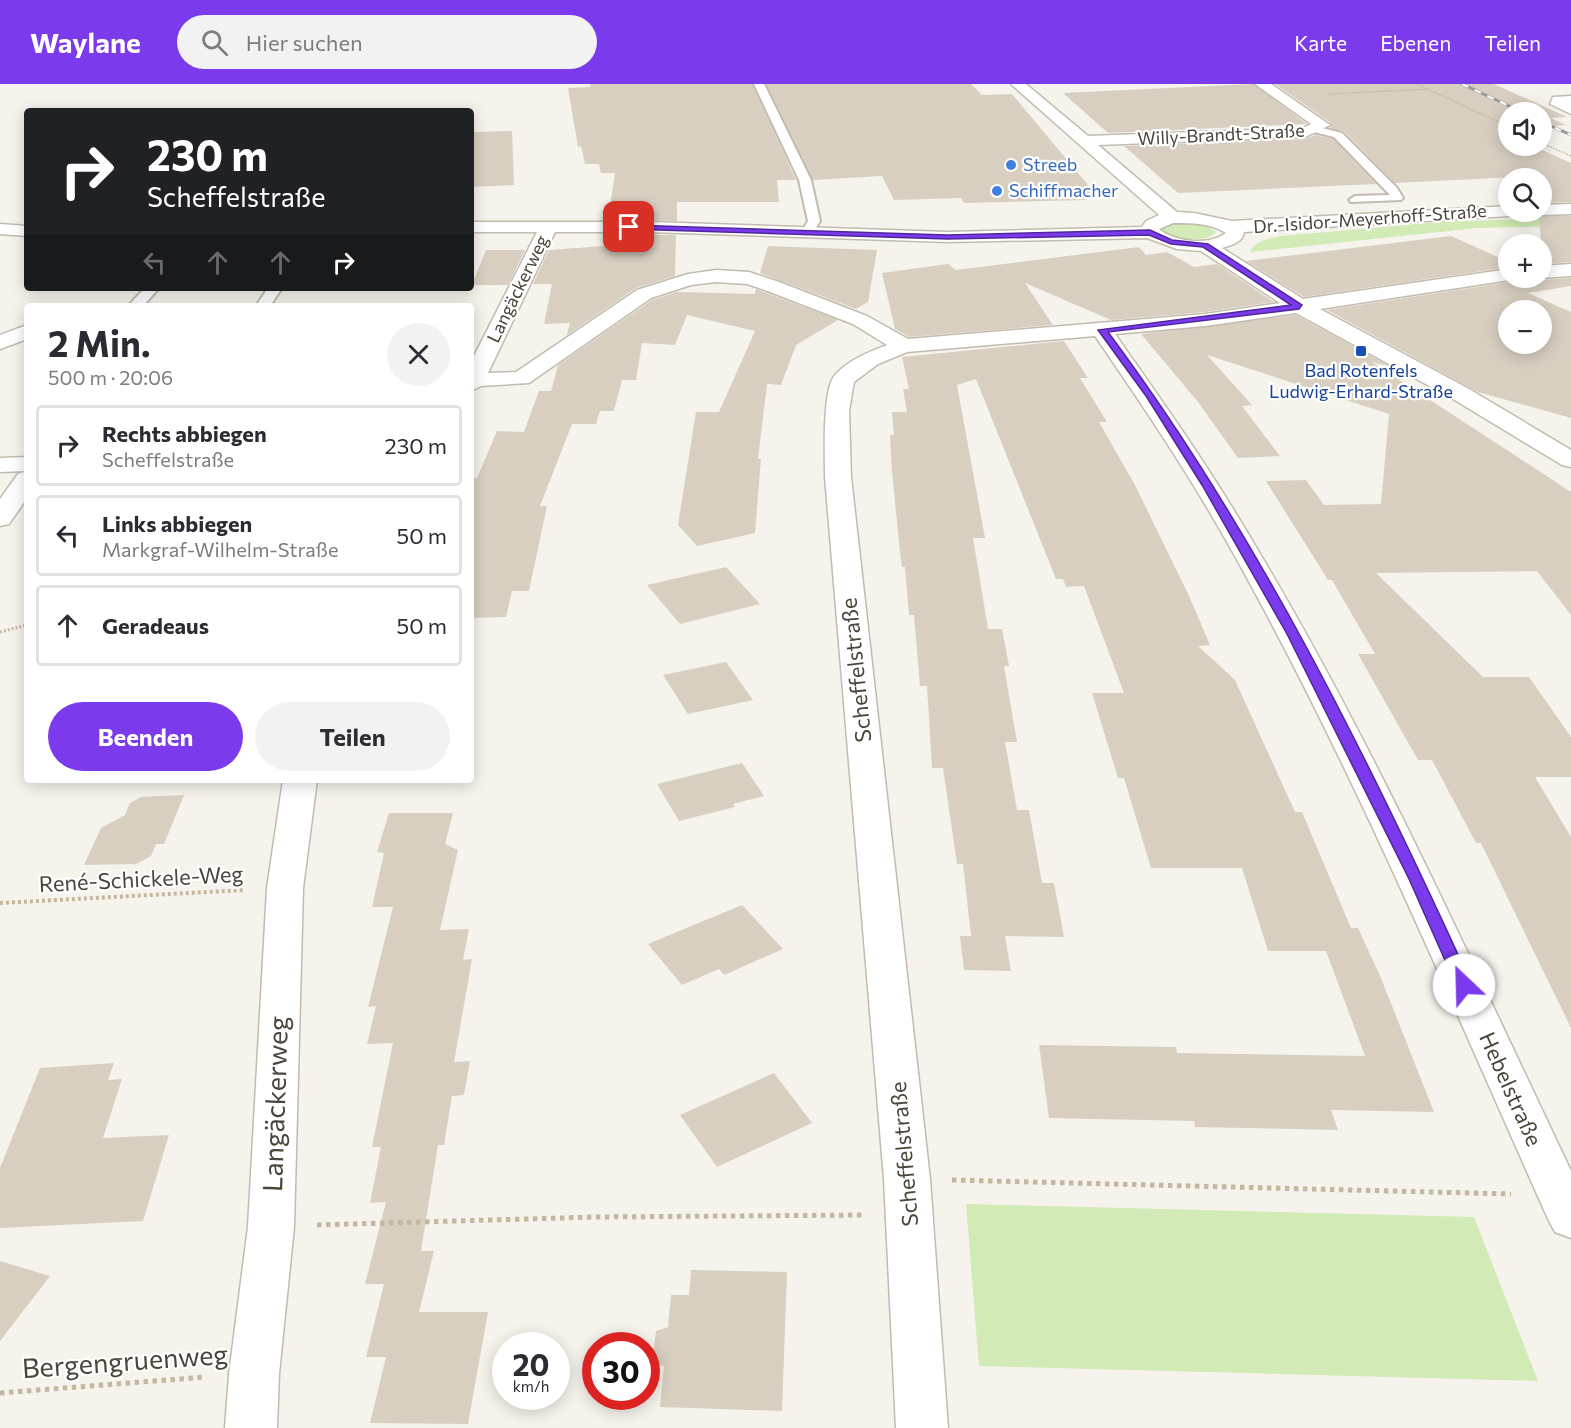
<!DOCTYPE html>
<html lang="de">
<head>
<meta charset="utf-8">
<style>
  body { margin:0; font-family:Commissioner,sans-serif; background:#f2f2f3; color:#2b2b33; height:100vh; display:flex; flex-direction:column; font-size:22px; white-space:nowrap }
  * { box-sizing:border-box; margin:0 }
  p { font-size:20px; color:#7c7c81 }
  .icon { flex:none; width:33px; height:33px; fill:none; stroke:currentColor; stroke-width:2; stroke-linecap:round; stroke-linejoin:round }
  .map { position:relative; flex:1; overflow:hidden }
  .details { position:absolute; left:24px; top:219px; width:450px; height:480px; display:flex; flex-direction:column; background:#fff; border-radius:6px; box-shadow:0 3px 15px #0003 }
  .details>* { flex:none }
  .top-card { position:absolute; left:24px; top:24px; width:450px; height:183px; border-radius:6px; box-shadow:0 3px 15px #0003; background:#202124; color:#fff; overflow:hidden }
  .tools { position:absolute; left:1498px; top:18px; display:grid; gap:12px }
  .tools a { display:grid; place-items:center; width:54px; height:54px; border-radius:50%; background:#fff; box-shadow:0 3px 15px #0003; font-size:30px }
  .speed { position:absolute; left:492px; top:1248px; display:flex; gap:12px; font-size:30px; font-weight:700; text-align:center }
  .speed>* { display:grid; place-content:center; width:78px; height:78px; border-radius:50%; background:#fff; box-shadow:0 3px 15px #0003; line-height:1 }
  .speed small { font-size:15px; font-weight:400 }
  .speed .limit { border:9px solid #d22; background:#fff; color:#111 }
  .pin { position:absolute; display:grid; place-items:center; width:51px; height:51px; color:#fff; margin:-26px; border-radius:12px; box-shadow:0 3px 9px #0006 }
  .me { position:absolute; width:66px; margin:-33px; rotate:336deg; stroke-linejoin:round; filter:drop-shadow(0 0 4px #0008) }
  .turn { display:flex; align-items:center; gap:21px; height:126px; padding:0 24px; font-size:27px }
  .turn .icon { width:78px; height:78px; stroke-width:2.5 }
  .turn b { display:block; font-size:42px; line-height:51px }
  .lanes { display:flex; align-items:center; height:57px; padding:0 24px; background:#0003; justify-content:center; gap:30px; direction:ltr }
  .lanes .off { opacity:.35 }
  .round { display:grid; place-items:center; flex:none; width:63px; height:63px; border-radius:32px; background:#f2f2f3 }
  .overview { display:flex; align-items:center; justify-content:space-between; height:102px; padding:0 24px }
  h1 { font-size:36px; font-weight:700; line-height:45px }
  .primary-button { display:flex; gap:12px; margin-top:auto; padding:12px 24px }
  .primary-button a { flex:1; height:69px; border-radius:36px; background:#7c3aed; color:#fff; font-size:24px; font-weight:700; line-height:69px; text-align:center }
  .primary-button a+a { background:#f2f2f3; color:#2b2b33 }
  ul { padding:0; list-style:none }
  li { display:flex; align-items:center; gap:18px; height:81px; margin:0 12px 9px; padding:0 12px; border:3px solid #e1e1e2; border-radius:6px }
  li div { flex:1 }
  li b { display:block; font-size:22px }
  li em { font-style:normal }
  header { display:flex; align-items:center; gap:36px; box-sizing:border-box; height:84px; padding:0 30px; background:#7c3aed; color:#fff }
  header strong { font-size:28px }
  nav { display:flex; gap:33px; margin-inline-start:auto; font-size:21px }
  .search { width:420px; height:54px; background:#f2f2f3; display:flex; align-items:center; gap:15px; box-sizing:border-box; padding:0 21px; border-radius:33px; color:#7c7c81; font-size:22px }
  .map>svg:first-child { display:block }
  .green { fill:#d2eab5 }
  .building { fill:#d8cfc1; fill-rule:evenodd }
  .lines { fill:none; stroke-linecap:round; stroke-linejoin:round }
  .lane-casing { stroke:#c2bbae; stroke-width:4 }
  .street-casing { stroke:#c2bbae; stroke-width:3 }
  .path-far3 { stroke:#c4b79f; stroke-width:1.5; stroke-dasharray:1.5 1.5; stroke-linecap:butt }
  .path-far2 { stroke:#c4b79f; stroke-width:3; stroke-dasharray:2 2; stroke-linecap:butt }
  .path-far1 { stroke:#c4b79f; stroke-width:4; stroke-dasharray:3 3; stroke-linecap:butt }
  .path { stroke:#c4b79f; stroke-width:5; stroke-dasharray:4.5 4.5; stroke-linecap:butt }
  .lane { fill:#fff; fill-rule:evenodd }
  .street { fill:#fff; fill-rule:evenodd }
  .rail-casing { stroke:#9a9a9a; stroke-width:3 }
  .rail { stroke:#fff; stroke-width:2; stroke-dasharray:7; stroke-linecap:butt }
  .route { fill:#7c3aed; stroke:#51269a; stroke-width:1.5 }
  .shop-dot { fill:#3f7fe0; stroke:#fff; stroke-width:2 }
  .transit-dot { fill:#1a4fb4; stroke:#fff; stroke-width:2 }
  .labels { text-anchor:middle; stroke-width:4.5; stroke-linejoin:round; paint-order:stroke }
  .far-street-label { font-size:18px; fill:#4b4439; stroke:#fff }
  .far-shop-label { font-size:18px; fill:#366cbe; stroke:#fff; text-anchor:start }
  .far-transit-label { font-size:18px; fill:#164399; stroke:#fff }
  .street-label { font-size:22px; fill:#4b4439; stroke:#fff }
  .near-street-label { font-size:27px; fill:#4b4439; stroke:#fff }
</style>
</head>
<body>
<header>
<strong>Waylane</strong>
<div class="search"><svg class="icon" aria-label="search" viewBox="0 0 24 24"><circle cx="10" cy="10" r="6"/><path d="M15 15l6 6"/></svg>Hier suchen</div>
<nav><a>Karte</a><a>Ebenen</a><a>Teilen</a></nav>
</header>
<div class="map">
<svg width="1571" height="1344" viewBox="0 0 1571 1344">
  <rect width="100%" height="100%" fill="#f6f3ec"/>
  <g class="green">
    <path d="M1545,134L1571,142L1476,144L1250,168C1256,156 1269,155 1281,152L1441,138Z"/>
    <path d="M1179,138L1204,140L1216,148C1205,160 1174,156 1162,146L1165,140Z"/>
    <polygon points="966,1120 1474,1133 1538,1297 979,1282"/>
  </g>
  <g class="building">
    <polygon points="590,0 752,0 796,96 777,96 779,118 677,118 677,137 608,136 615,89 601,89 599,80 585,80 581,62 578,63 569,10 568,4 590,3"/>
    <polygon points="766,0 971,0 982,11 1012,10 1098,113 1082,114 1086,116 964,119 961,114 894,116 882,92 813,96"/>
    <polygon points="1253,0 1307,40 1108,49 1063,9"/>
    <polygon points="1275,0 1494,0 1567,33 1550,34 1566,41 1542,43 1542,28 1509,28 1509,44 1496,45 1509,51 1509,62 1533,62 1571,79 1571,118 1542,119 1542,94 1536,94 1536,92 1395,99 1344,47 1330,44 1331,39"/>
    <polygon points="512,47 514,101 471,103 471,48"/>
    <polygon points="1315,51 1333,55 1376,100 1178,109 1124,62 1305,55"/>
    <polygon points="1539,132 1571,132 1571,178 1543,180"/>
    <polygon points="606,150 676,151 675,192 636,204 567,251 570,239 544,240 552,200 533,200 549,166 605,162"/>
    <polygon points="1451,152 1509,178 1509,183 1304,213 1246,177"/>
    <polygon points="768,162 877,166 868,218 856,225 760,189"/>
    <polygon points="1139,163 1146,171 1167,168 1194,183 1217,180 1274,218 1205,228 1111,236 1025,199 1053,241 909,253 895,245 882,189 948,180 956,186"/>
    <polygon points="486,166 525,166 508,201 472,201"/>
    <path d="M1518,194H1539L1541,196L1571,194V202L1528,209L1571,228V334L1478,308L1327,226L1516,197ZM1509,226H1542V260H1509Z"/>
    <polygon points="756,205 838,236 796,261 781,301 767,300 758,375 761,375 755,449 697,462 678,441 696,328 719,328 755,247 687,231 675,261 642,259 636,296 622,296 614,327 600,327 596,340 572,340 540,422 547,422 529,507 512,507 506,533 471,534 471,394 477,394 497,347 524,348 539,307 551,307 558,281 652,216 677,208 755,210"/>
    <polygon points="1296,231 1391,283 1372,278 1571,408 1571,531 1537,487 1376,489 1483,593 1529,593 1571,653 1571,693 1535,693 1571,753 1571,944 1481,759 1476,759 1432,676 1418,676 1358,570 1375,570 1332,496 1328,496 1266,397 1306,396 1324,421 1381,420 1389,330 1207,271 1252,321 1242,322 1280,372 1238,374 1198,318 1141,250"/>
    <polygon points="1064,257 1088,294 1080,294 1107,338 1099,338 1135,401 1190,514 1210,561 1198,562 1235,596 1295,728 1302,728 1351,844 1358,844 1381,894 1434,1028 1331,1026 1338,1046 1195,1043 1194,1037 1049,1034 1039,961 1176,963 1177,969 1365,972 1326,867 1268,867 1242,784 1151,784 1124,694 1118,694 1092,609 1124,609 1084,502 1066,503 1063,495 1056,495 976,295 957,301 985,454 973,454 988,545 1002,545 1009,582 1004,582 1017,658 1005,658 1017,726 1029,726 1042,799 1054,799 1064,853 1005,852 1011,887 964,886 960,852 971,852 963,780 957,780 943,684 932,684 927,602 920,602 914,531 909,531 905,483 902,483 900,468 892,388 890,351 894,351 892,328 907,328 903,305 909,305 902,273"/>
    <polygon points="726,483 760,520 680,540 647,501"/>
    <polygon points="726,578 753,616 688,630 663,591"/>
    <polygon points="742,679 764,712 733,720 735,723 679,737 657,700"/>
    <polygon points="184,711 164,760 156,760 151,772 136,780 84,781 101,744 125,731 130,719 141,713"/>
    <polygon points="389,729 453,729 445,760 458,766 440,846 469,845 463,876 472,875 454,978 470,977 464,1011 452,1012 444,1061 438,1061 421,1167 434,1167 419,1228 488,1228 468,1340 370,1339 386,1273 366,1273 384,1200 365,1200 386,1118 370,1119 381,1063 372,1063 393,959 367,960 376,922 368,923 393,823 372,823 384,769 377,768"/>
    <polygon points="742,821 783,865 724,891 719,885 682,901 648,860"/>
    <polygon points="114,979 108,996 122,995 103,1054 169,1051 143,1137 0,1144 0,1084 40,984"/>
    <polygon points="774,989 812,1039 717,1083 680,1031"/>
    <polygon points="0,1177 50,1192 0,1257"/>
    <polygon points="691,1186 787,1188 782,1327 660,1323 664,1282 652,1280 656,1247 668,1243 671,1211 689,1211"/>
  </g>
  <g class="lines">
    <defs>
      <g id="lane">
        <polygon points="754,0 764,0 811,96 820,137 811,152 803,152 801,149 808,137 799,96"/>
        <polygon points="1314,42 1342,49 1397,104 1403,114 1401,116 1351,118 1349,116 1355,112 1390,111 1334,53 1310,47 1310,43"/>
        <polygon points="145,204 159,204 143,222 128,222"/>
        <polygon points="268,204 282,204 270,222 256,222"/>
      </g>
      <g id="street">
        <path d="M1011,0H1026L1088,52L1303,44L1311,40L1255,0H1271L1330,41L1305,53L1098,61L1177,128L1194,129L1232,137L1509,122V128H1517L1509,132L1244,148C1243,158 1232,161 1222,164L1303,215L1509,185V194L1516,195L1320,225L1469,305L1571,366V383L1562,381L1453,315L1296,229L1205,242L1115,250C1163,318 1211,386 1253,458C1374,659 1470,875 1571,1087V1154L1555,1148L1548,1135C1446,907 1350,676 1227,458C1187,387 1141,319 1095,252L907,268L878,280L854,298L849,327L851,393L930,1095L948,1344H896L884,1095L825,393C825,372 822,305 835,291C848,276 869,268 887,261L853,240L765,206L747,200L716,198L691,201L651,214L529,299L481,302L471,307V278L537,148H471V138H649L948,148L1142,143L1146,137L1159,131ZM1173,139C1191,139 1211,139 1226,149C1209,162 1174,158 1159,145ZM555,148H649L948,158L1147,154L1177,165L1201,167L1280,219L1205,230L908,255L867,232L779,198L749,188L716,186L688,190L637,206L516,288L488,289Z"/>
        <polygon points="1571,12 1571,30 1550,20 1553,13"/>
        <polygon points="1571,120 1571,130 1542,131 1534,128 1542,128 1542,121"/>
        <polygon points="0,140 27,142 27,152 0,150"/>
        <polygon points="1571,180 1571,192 1542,194 1541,194 1542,182"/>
        <polygon points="27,241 27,255 0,265 0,251"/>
        <polygon points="27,373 27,387 0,388 0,374"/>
        <polygon points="27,387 27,414 9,440 0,442 0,415 18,390"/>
        <polygon points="283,696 317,696 303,804 294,1143 279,1290 277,1344 225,1344 229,1290 248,1143 267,804"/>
      </g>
    </defs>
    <use href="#lane" class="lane-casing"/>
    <use href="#street" class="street-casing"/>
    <g class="path-far3">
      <polyline points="1417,0 1509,43"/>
      <polyline points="1328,10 1429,5"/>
      <polyline points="1542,59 1571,72"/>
    </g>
    <polyline class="path-far2" points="0,548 27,541"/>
    <polyline class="path-far1" points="0,819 245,806"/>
    <g class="path">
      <polyline points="952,1096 1511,1110"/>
      <polyline points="317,1141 595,1133 864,1131"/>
      <polyline points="0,1309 206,1293"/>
    </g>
    <use href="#lane" class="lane"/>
    <use href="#street" class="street"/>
    <defs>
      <g id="rail">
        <polyline points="1462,0 1522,28"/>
        <polyline points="1542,38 1571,51"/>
      </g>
    </defs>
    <use href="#rail" class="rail-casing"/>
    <use href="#rail" class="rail"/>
  </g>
  <path class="route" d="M629,141L948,151L1150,146L1172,156L1208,160L1302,221L1299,225L1108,248C1257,448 1369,675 1472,901L1470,905L1464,906L1456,901L1409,795L1287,550L1202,401L1146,312L1098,246L1291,221L1203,163L1171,160L1149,151L948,155L627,145Z"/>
  <g class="shop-dot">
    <circle cx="1011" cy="81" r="6"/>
    <circle cx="997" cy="107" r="6"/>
  </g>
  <rect class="transit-dot" x="1355" y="261" width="12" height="12" rx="3"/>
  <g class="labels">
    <g class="far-street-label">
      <text transform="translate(1221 51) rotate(-3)" y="6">Willy-Brandt-Straße</text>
      <text transform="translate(1370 135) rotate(-4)" y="6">Dr.-Isidor-Meyerhoff-Straße</text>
      <text transform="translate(518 205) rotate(-64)" y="6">Langäckerweg</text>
    </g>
    <g class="far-shop-label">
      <text x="1023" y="87">Streeb</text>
      <text x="1009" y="113">Schiffmacher</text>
    </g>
    <g class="far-transit-label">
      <text x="1361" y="293">Bad Rotenfels<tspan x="1361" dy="21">Ludwig-Erhard-Straße</tspan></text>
    </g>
    <g class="street-label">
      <text transform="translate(856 586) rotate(-96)" y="8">Scheffelstraße</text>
      <text transform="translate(141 795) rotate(-3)" y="8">René-Schickele-Weg</text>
      <text transform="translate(1511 1005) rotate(66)" y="8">Hebelstraße</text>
      <text transform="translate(904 1070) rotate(-95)" y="8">Scheffelstraße</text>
    </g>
    <g class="near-street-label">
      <text transform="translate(276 1020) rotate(-88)" y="9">Langäckerweg</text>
      <text transform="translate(125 1278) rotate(-4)" y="9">Bergengruenweg</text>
    </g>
  </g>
</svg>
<div class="tools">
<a><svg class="icon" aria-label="sound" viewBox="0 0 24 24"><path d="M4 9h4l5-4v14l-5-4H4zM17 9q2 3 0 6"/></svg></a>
<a><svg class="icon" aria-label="search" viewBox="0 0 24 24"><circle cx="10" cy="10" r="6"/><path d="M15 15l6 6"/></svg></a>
<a>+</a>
<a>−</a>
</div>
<div class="speed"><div>20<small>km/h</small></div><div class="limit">30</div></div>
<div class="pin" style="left:629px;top:143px;background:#d93025"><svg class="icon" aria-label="arrive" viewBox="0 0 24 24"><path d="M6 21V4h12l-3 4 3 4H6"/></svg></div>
<svg class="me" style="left:1464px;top:901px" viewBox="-20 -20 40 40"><circle r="19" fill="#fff"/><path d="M0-13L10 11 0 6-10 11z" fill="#7c3aed"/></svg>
<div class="top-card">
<div class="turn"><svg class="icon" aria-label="right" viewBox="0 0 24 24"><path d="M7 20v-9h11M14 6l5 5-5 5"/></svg><div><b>230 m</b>Scheffelstraße</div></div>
<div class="lanes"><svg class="icon off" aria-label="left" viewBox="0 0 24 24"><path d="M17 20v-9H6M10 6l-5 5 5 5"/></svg><svg class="icon off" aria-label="ahead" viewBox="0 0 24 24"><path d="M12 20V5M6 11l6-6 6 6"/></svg><svg class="icon off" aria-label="ahead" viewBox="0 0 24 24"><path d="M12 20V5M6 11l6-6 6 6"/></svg><svg class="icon" aria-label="right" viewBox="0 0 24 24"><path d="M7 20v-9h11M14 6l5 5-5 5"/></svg></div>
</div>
<section class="details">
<div class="overview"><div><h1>2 Min.</h1><p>500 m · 20:06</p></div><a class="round"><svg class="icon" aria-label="close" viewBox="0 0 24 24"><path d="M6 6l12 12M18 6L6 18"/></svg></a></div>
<ul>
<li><svg class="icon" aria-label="right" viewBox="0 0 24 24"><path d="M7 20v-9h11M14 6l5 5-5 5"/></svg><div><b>Rechts abbiegen</b><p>Scheffelstraße</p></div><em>230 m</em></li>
<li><svg class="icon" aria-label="left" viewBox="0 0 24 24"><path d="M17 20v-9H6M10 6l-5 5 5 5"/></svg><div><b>Links abbiegen</b><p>Markgraf-Wilhelm-Straße</p></div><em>50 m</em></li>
<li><svg class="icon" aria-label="ahead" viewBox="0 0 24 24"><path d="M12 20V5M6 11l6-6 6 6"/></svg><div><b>Geradeaus</b></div><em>50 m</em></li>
</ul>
<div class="primary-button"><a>Beenden</a><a>Teilen</a></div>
</section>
</div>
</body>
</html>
